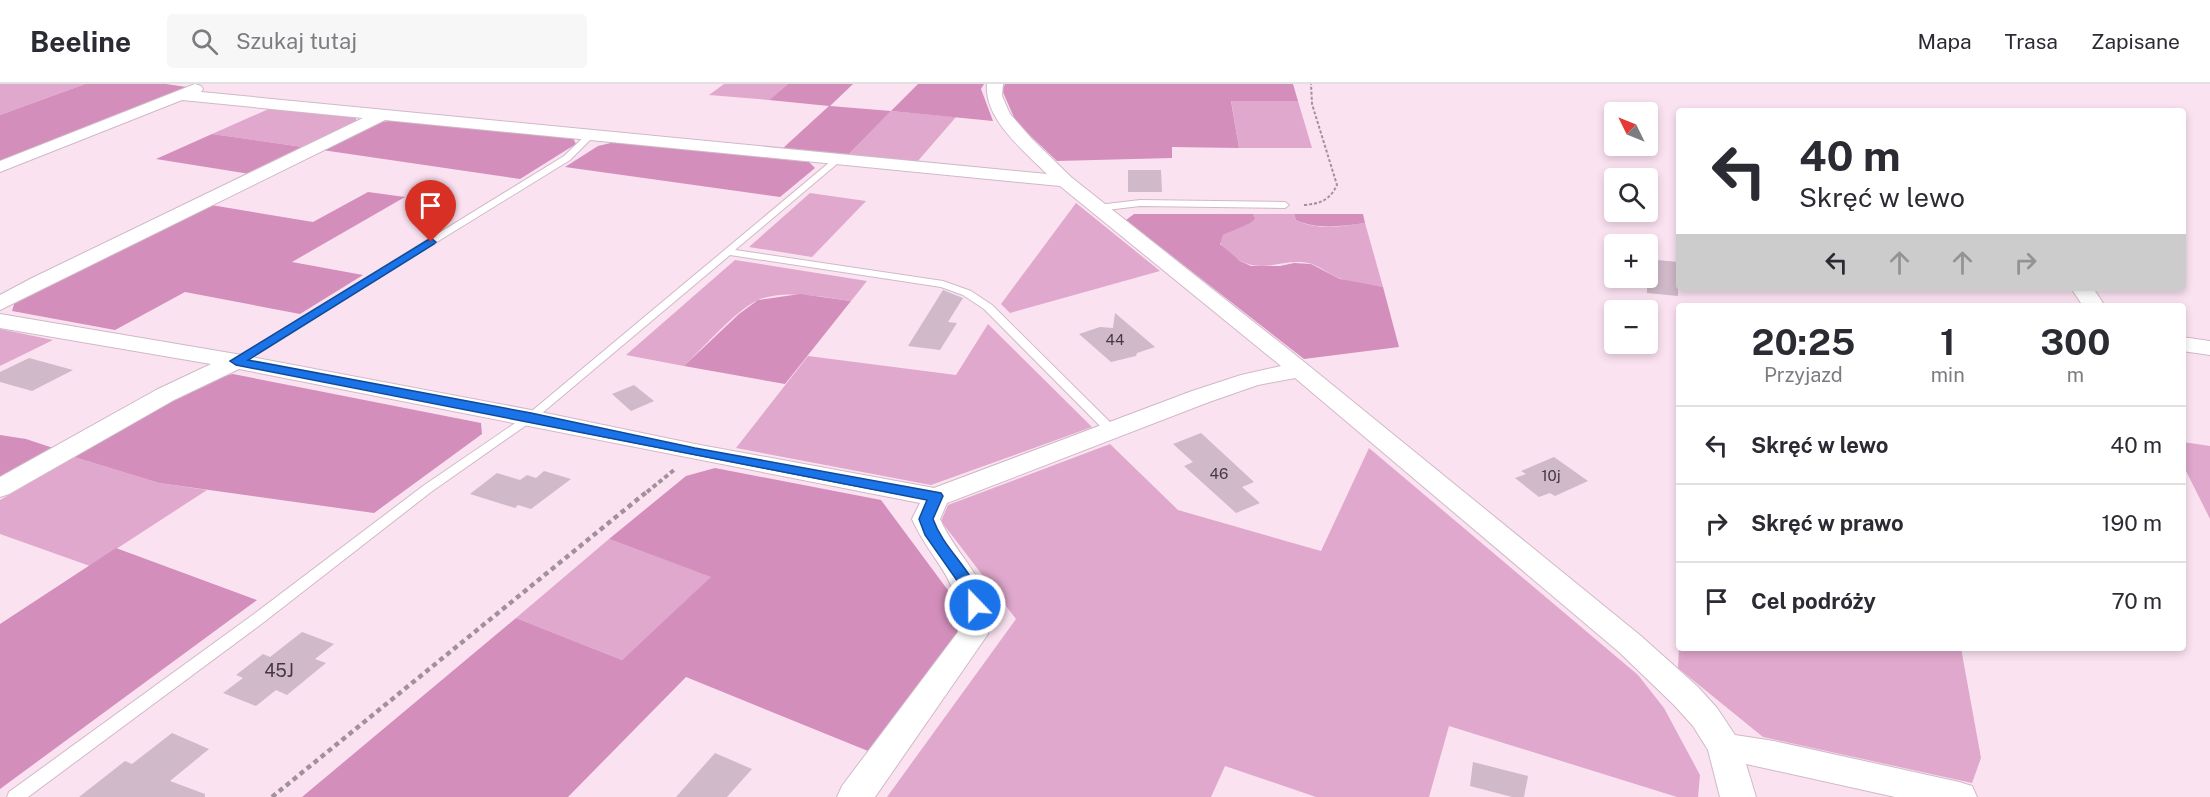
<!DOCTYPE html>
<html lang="pl">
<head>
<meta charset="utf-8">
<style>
  body { margin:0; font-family:"Public Sans",sans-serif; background:#f7f7f7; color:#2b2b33; height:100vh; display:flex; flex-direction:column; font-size:22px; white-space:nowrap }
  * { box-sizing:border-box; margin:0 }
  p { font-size:20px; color:#7c7c81 }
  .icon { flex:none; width:33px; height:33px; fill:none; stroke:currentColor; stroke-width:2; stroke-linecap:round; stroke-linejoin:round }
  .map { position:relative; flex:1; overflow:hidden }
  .side { position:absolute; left:1676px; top:219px; width:510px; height:348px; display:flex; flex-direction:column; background:#fff; border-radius:6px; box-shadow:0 3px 9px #0003 }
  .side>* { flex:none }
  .guide { position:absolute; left:1676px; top:24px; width:510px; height:183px; border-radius:6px; box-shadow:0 3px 9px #0003; background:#fff; color:#2b2b33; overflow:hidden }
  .needle { width:39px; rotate:313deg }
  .buttons { position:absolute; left:1604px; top:18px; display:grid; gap:12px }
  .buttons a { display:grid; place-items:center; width:54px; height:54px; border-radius:6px; background:#fff; box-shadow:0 3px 9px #0003; font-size:30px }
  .pin { position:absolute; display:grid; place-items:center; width:51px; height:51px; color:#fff; margin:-62px -26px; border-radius:50% 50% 50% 0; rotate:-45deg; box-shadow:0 0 6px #0007 }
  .pin .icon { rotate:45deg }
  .me { position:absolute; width:66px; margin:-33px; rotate:338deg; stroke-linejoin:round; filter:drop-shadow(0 0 4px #0008) }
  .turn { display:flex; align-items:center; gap:21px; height:126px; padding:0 24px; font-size:27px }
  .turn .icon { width:78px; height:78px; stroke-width:2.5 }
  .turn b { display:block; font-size:42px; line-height:51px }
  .lanes { display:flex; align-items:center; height:57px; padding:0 24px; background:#0003; justify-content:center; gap:30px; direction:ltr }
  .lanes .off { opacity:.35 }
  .eta { display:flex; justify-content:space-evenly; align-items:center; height:102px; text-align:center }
  .eta b { font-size:36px; font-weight:700; line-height:42px }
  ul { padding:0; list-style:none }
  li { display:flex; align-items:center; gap:18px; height:78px; padding:0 24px; border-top:2px solid #e1e1e2 }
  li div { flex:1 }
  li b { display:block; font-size:22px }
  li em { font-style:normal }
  header { display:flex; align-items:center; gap:36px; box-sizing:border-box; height:84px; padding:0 30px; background:#fff; border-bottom:2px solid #e1e1e2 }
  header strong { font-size:28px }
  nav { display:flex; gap:33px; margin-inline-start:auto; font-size:21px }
  .search { width:420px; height:54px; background:#f7f7f7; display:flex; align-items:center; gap:15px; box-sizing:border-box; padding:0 21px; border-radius:6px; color:#7c7c81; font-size:22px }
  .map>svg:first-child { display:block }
  .green { fill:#e0a8cc }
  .forest { fill:#d38ebb }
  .building { fill:#d0b9c8 }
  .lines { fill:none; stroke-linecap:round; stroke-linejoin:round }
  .lane-casing { stroke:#d0b9c7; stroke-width:2 }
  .street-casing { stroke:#d0b9c7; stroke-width:2 }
  .path-far2 { stroke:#a2909b; stroke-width:2; stroke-dasharray:3 2; stroke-linecap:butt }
  .path-far1 { stroke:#a2909b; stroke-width:4; stroke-dasharray:4.5 3; stroke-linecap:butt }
  .path { stroke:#a2909b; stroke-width:4.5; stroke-dasharray:5 4; stroke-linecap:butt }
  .lane { fill:#fff; fill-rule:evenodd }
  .street { fill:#fff; fill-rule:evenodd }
  .route { fill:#1a73e8; stroke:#114b97; stroke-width:1.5 }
  .labels { text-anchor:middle; stroke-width:4.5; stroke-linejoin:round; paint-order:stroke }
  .number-label { font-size:15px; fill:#443940 }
  .near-number-label { font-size:18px; fill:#443940 }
</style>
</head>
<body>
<header>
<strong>Beeline</strong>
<div class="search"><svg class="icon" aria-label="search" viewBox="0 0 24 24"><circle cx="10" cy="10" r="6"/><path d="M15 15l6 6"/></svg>Szukaj tutaj</div>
<nav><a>Mapa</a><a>Trasa</a><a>Zapisane</a></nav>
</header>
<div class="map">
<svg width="2210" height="713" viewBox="0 0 2210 713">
  <rect width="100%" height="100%" fill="#fbe2f1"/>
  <g class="green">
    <polygon points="0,0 85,0 0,31"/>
    <polygon points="724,0 788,0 769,16 709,11"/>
    <polygon points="1231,16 1298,17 1312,64 1239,64"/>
    <polygon points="271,24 356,32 356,37 303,63 212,50"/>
    <polygon points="891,27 956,33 917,78 848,71"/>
    <polygon points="810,109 866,117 812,173 749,163"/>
    <polygon points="1076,119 1160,187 1010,229 1001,220"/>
    <path d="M1253,130H1294L1296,136C1317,147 1343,142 1365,139L1383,203C1369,201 1355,200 1341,195C1331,191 1322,184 1312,180C1284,172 1262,193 1234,173C1228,169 1222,164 1219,156L1223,151L1254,135Z"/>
    <path d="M735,176L867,197L851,217C825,213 782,205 758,216C736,226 703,264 684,282L626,271Z"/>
    <polygon points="988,240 1092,343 931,401 736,364 808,272 956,291"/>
    <polygon points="0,245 53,256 0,282"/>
    <polygon points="2183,358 2210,362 2210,435 2183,381"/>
    <polygon points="1110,360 1178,426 1321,467 1369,364 1638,591 1664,624 1700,691 1698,713 1677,713 1449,642 1429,713 1316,713 1225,682 1211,713 887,713 1016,535 941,437 948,421"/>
    <polygon points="74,373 159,399 207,406 90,482 0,450 0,416"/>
    <polygon points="609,455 712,493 622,576 516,534"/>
    <polygon points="1679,564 1961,564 1981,674 1972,699 1763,653 1678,584"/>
  </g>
  <g class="forest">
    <polygon points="85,0 166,0 187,3 0,77 0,31"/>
    <polygon points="788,0 853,0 830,22 891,27 918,0 984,0 981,5 993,37 891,27 848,71 782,65 829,22 769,16"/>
    <polygon points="1005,0 1293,0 1298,17 1231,17 1239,64 1172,63 1172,74 1057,77 1016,38 1002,6"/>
    <polygon points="394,36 573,54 576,60 520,95 322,66 376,39"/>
    <polygon points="212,50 303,63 250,90 156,75"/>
    <polygon points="615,58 809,78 815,84 780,113 565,83 598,62"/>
    <polygon points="368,108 405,113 292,178 363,191 300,230 185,208 115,246 12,227 15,217 211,121 313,138"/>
    <polygon points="1134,130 1253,130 1255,135 1250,139 1223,151 1220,160 1240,177 1251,182 1280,182 1294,179 1311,180 1340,195 1383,203 1399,263 1304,275 1126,136"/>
    <path d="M1294,130H1363L1365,139C1343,142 1317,146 1296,136Z"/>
    <polygon points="800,210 851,217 785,300 684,282 739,230 758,216"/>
    <polygon points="233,290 481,339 482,350 374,429 159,399 74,373 207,296"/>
    <polygon points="0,351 26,355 53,364 0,394"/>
    <polygon points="715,384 881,416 970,536 868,667 686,593 568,713 302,713 516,534 622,576 711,493 609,455 686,392"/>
    <polygon points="116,464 257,516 0,705 0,540"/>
  </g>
  <g class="building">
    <polygon points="1128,86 1161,86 1162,108 1128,108"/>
    <polygon points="1647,175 1678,178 1678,212 1647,209"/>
    <polygon points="943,206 963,214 948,238 957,239 940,266 908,262"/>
    <polygon points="1115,229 1155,263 1137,269 1136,272 1111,278 1079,250 1100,243 1113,244"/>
    <polygon points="29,274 73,286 32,307 0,298 0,288"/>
    <polygon points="634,301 654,317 631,327 612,310"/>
    <polygon points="1201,349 1254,398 1242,403 1260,419 1236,429 1184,382 1193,378 1173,360"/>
    <polygon points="1554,373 1588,397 1555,412 1550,409 1539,413 1515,394 1526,390 1521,387"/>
    <polygon points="544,387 571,395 531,425 518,421 515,424 470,410 497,389 520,396 527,391 536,394"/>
    <polygon points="302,548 334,560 315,575 326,579 287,611 276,606 256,622 223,609 243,594 236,591 263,570 270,573"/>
    <polygon points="172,649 209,665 170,697 205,710 205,713 79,713 125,677 132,680"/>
    <polygon points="715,669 752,685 727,713 676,713"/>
    <polygon points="1473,678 1528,692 1524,713 1512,713 1470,702"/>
  </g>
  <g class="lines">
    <defs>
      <g id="lane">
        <polygon points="588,49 595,51 570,76 240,279 236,280 231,277 564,72"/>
        <polygon points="837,72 844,74 735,166 943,197 971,207 992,221 1114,342 1116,345 1114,348 1106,348 984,225 963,211 941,203 730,171 535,335 431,408 264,538 28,713 7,713 9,708 254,530 423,402 527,331"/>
        <polygon points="1140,116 1285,118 1289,121 1285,124 1140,122 1098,127 1094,124 1098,121"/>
      </g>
      <g id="street">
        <path d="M195,0L201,2L203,5L201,8L1047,90C1024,67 984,35 987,0H1003L1002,12L1010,30L1032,55L1071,93L1308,281L1641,552L1698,603L1717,624L1735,651L1774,657L1959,698L1972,702L1977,713H1895L1746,680L1756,713H1720L1708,666L1693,642L1674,621L1619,568L1295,294L1258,301L1209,318L947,419L940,435C961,481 993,493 988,550L875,713H837L842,702L958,548C963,495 932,480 912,435L920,419L239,285L174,316L9,410L0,413V393L156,306L211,280L0,244V230L236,270L531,326L695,360L934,404L1192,307L1241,291L1281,282L1060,102L385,36L0,226V211L32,194L363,34L182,16L0,88V77Z"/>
        <polygon points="2071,204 2093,204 2105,222 2083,222"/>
        <polygon points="2182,253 2210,257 2210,271 2182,267"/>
      </g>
    </defs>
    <use href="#lane" class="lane-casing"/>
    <use href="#street" class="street-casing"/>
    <path class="path-far2" d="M1304,121C1320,120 1330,116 1337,101L1312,20L1311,0"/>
    <polyline class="path-far1" points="647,408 674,386"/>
    <polyline class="path" points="272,713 649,406"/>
    <use href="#lane" class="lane"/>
    <use href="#street" class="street"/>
  </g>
  <path class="route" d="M431,154L436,158L434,160L248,276L531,329L695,364L941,409L943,412L933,435C945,468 974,485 983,521L981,525H969L963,505L925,451L919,435L927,416C697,373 467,325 236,281L230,277Z"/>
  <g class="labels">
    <g class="number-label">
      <text x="1115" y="261">44</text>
      <text x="1219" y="395">46</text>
      <text x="1551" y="397">10j</text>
    </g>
    <g class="near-number-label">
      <text x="279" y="593">45J</text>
    </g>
  </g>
</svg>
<div class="buttons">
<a><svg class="needle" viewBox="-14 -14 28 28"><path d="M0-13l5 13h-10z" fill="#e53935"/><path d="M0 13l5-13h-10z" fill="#7c7c81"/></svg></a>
<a><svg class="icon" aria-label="search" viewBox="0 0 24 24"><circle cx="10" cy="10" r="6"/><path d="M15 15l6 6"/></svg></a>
<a>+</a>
<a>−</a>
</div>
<div class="pin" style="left:431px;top:158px;background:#d93025"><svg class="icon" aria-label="arrive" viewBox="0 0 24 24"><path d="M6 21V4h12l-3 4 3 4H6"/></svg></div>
<svg class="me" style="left:975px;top:521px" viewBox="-20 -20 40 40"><circle r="17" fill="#1a73e8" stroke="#fff" stroke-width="3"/><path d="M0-11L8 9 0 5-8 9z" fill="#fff"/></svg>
<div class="guide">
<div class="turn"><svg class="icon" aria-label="left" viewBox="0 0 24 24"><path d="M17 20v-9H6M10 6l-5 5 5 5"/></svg><div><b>40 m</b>Skręć w lewo</div></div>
<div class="lanes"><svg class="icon" aria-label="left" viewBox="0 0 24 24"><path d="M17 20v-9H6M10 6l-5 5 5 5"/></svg><svg class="icon off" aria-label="ahead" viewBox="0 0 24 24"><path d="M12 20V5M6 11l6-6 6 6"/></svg><svg class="icon off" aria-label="ahead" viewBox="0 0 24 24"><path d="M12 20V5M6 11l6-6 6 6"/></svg><svg class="icon off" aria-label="right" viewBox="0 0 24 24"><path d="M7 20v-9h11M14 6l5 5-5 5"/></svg></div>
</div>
<section class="side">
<div class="eta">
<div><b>20:25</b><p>Przyjazd</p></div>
<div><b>1</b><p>min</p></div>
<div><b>300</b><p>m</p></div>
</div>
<ul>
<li><svg class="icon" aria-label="left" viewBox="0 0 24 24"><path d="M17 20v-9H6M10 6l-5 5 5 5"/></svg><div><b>Skręć w lewo</b></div><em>40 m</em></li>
<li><svg class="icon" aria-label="right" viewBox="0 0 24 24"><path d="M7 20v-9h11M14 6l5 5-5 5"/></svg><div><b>Skręć w prawo</b></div><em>190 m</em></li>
<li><svg class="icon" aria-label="arrive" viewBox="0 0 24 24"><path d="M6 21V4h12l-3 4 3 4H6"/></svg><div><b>Cel podróży</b></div><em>70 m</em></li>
</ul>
</section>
</div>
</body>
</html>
